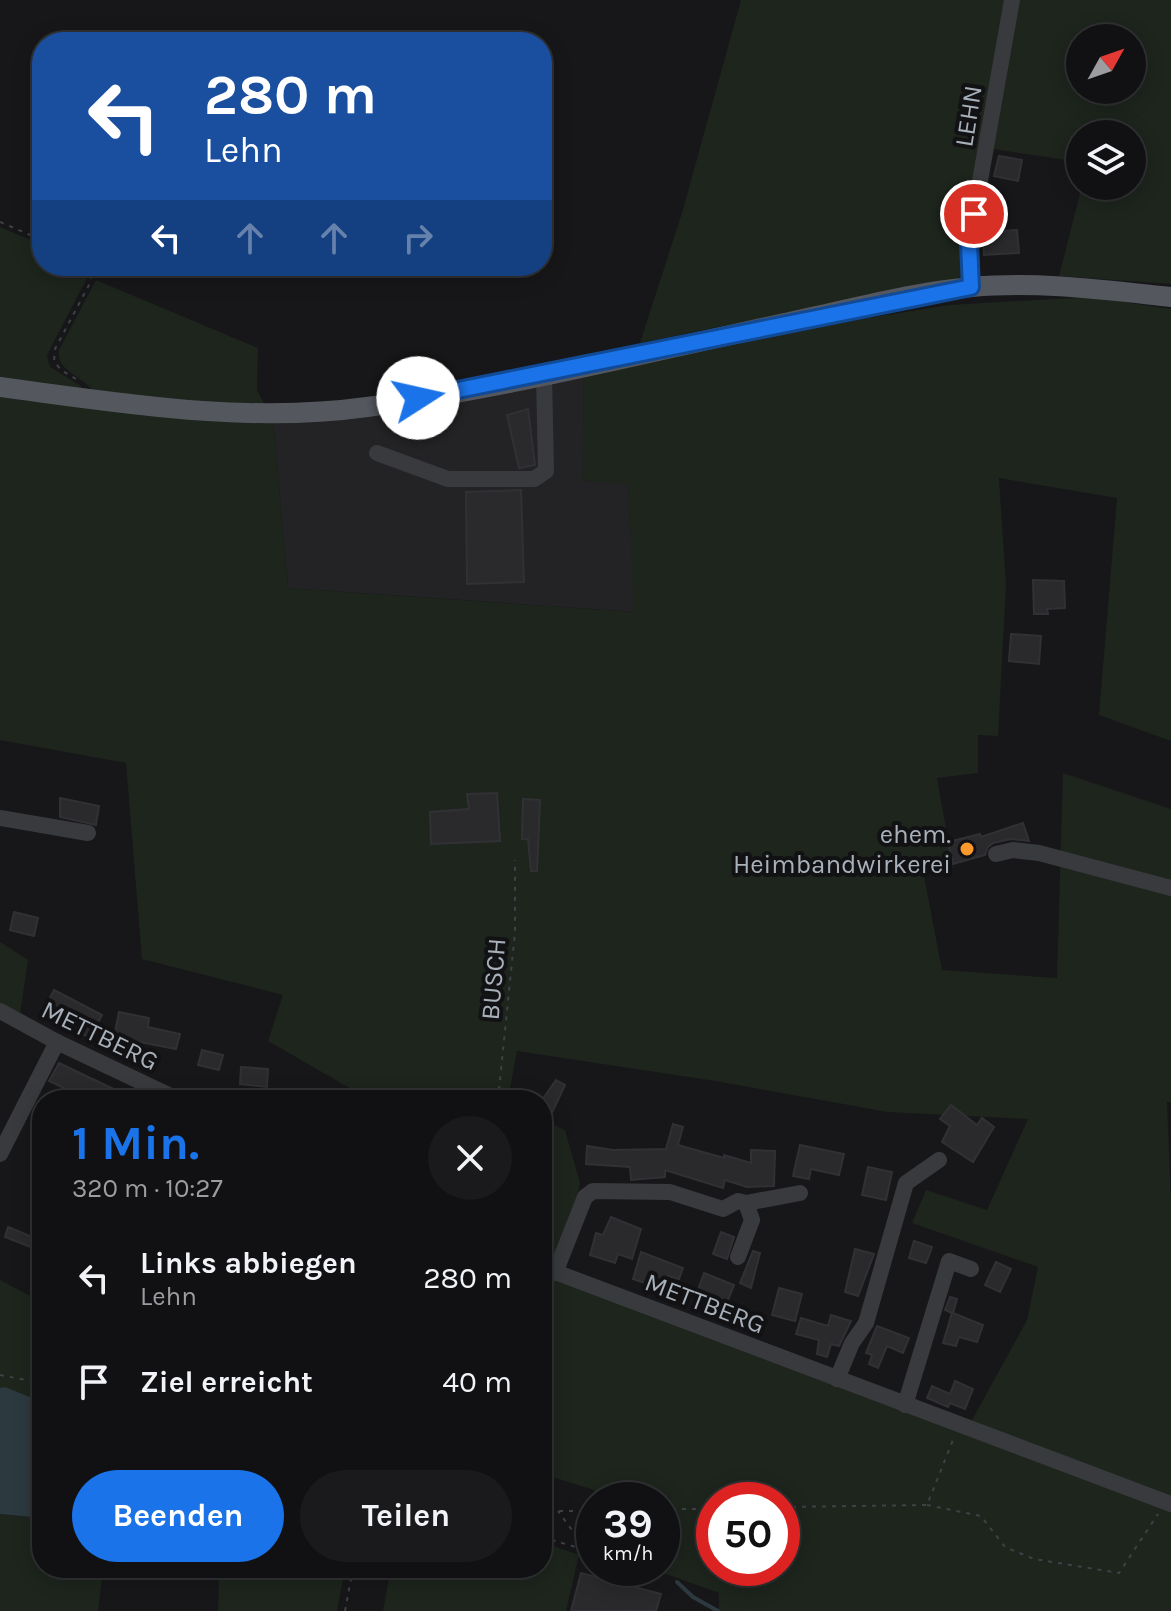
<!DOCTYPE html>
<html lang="de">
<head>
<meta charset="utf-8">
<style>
  body { margin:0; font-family:Karla,sans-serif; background:#1a1a1c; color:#f1f3f6; height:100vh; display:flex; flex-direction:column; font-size:30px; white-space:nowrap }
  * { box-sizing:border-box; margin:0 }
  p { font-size:26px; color:#9c9da0 }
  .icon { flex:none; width:44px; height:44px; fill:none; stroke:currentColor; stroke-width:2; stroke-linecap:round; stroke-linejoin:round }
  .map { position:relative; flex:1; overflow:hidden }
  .details { position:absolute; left:32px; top:1090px; width:520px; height:488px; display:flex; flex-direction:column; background:#111113; border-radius:32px; box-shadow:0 4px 20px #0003,0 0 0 2px #303133 }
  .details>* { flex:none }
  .hud { position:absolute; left:32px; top:32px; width:520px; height:244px; border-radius:32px; box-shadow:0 4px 20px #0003,0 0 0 2px #303133; background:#1a4fa0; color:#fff; overflow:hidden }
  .needle { width:52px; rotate:50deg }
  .fabs { position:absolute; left:1066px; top:24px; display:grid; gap:16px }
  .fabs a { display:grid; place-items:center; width:80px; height:80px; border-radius:50%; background:#111113; box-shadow:0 4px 20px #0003,0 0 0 2px #303133; font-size:40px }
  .speed { position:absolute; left:576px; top:1482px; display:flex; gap:16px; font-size:40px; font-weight:700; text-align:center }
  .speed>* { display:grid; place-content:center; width:104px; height:104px; border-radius:50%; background:#111113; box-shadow:0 4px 20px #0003,0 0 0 2px #303133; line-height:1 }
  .speed small { font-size:20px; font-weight:400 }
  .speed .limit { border:12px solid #d22; background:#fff; color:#111 }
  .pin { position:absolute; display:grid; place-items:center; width:68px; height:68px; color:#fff; margin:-34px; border:4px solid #fff; border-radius:50%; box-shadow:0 2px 8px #0007 }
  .me { position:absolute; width:88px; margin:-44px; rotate:80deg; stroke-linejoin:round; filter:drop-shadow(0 0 6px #0008) }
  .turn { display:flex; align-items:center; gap:28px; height:168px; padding:0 40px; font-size:36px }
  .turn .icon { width:104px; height:104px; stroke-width:2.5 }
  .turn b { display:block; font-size:56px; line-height:68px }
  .lanes { display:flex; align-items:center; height:76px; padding:0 40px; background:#0003; justify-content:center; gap:40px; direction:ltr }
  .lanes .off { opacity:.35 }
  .round { display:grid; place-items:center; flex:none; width:84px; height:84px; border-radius:42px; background:#1a1a1c }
  .overview { display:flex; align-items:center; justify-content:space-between; height:136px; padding:0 40px }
  h1 { font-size:48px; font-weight:700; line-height:60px; color:#1a73e8 }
  .primary-button { display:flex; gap:16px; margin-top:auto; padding:16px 40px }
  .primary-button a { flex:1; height:92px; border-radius:48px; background:#1a73e8; color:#fff; font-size:32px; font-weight:700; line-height:92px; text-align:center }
  .primary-button a+a { background:#1a1a1c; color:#f1f3f6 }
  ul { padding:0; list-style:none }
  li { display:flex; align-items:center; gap:24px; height:104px; padding:0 40px }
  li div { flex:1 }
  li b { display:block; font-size:30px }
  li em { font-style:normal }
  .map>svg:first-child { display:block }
  .built { fill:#232326 }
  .green { fill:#1d251d; fill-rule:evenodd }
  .water { fill:#2c393e }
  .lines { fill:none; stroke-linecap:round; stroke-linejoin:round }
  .stream { stroke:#2c393e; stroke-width:4 }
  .building { fill:#2a2a2d; stroke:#313135; stroke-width:2 }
  .path { stroke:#3e4146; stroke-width:2; stroke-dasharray:4 6; stroke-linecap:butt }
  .minor { stroke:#383a3e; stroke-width:16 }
  .major { stroke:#54575e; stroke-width:20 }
  .route-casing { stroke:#114b97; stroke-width:20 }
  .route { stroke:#1a73e8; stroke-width:14 }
  .poi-dot { fill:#fc992c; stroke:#121214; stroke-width:3 }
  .labels { text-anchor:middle; stroke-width:8; stroke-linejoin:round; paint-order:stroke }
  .street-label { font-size:26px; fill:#a8b0ba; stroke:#121214 }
  .poi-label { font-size:26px; fill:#a8b0ba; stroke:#121214; text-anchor:end }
</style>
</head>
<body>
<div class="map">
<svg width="1171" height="1611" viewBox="0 0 1171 1611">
  <rect width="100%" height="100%" fill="#171719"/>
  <polygon class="built" points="584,374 583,481 628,483 635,612 288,588 273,419"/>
  <g class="green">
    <polygon points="741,0 1008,0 966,276 640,343 682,213"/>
    <path d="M1016,0H1171V284L1059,276L1082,186H1132V134H1080V162L993,149ZM1080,38H1132V90H1080Z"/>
    <polygon points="0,227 42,245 42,266 83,266 87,278 47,355 50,367 81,386 82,390 0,379"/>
    <path d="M96,280L258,348L257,390L265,405L201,404L94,392C84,376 56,372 59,350Z"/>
    <polygon points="1090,297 1171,309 1171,741 1099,715 1117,498 999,478 1006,585 998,736 978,735 978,773 937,778 953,868 923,871 942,970 1057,978 1063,773 1171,809 1171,1102 1167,1102 1171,1204 1171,1497 971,1422 1027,1320 1038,1267 912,1223 926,1190 987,1210 1028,1119 888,1112 715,1081 517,1051 508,1100 359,1100 360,1094 268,1041 283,995 142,959 126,763 0,740 0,395 273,419 288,588 634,612 628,484 582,481 584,374 812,327 949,305"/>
    <polygon points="0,942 28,960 20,1015 0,1005"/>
    <polygon points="542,1120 565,1130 580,1183 561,1268 542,1259"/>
    <path d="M542,1274L1171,1511V1611H719V1593L649,1568H662V1500H595L594,1490L542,1474ZM714,1500H782V1568H714Z"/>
    <polygon points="0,1280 42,1302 42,1402 0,1388"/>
    <polygon points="0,1514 42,1518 42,1568 103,1568 98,1611 0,1611"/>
    <polygon points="542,1542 579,1555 566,1611 383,1611 391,1568 542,1568"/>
    <polygon points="134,1568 345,1568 337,1611 218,1611 219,1576"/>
  </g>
  <polygon class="water" points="5,1387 42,1402 42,1518 0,1514 0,1388"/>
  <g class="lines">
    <polyline class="stream" points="677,1582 693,1597 718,1611"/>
  </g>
  <g class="building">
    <polygon points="999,156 1022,160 1018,181 994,176"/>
    <polygon points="1017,230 1019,253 984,255 983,242 988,241 987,232"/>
    <polygon points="528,409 535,465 519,468 507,415"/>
    <polygon points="521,490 524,582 467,584 466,492"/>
    <polygon points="1033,580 1064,581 1065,608 1047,609 1048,614 1034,614"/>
    <polygon points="1011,634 1041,636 1039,664 1009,661"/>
    <polygon points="497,793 500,841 431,844 430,812 469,809 467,794"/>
    <polygon points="60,798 99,806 96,825 60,817"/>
    <polygon points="523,799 540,800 537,871 531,871 528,839 522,839"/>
    <polygon points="1023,823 1029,841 1011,839 993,843 988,847 985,855 953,864 948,842 980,834 981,837"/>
    <polygon points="14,912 38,918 34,936 10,930"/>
    <polygon points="54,990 102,1015 90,1038 42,1013"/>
    <polygon points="119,1012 149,1018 148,1027 180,1034 176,1049 114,1037"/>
    <polygon points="202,1050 223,1055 219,1070 198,1065"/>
    <polygon points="59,1063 86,1076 137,1100 89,1100 49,1081"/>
    <polygon points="241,1067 268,1069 267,1087 240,1084"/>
    <polygon points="556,1080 565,1085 552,1113 542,1112 542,1100"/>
    <polygon points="951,1105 977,1125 982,1118 994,1127 973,1162 942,1142 950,1126 940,1119"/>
    <polygon points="673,1124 683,1127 678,1145 724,1158 724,1155 751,1163 751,1150 775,1151 774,1186 747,1187 725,1180 723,1188 665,1170 665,1177 631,1180 630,1167 586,1164 587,1146 613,1150 666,1149"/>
    <polygon points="800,1145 844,1154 839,1175 811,1169 809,1179 793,1176"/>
    <polygon points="868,1167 892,1172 886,1200 862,1195"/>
    <polygon points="611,1217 641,1229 632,1259 618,1254 615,1263 590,1255 596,1233 603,1235"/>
    <polygon points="8,1227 42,1241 38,1250 5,1237"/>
    <polygon points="721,1232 734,1237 727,1259 713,1254"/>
    <polygon points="914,1241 932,1247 926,1263 909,1258"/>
    <polygon points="855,1249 874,1254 858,1296 845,1292"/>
    <polygon points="753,1251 760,1253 751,1288 740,1283"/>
    <polygon points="641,1252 683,1268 679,1279 668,1276 664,1289 633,1279"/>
    <polygon points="996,1262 1011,1269 1000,1292 985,1285"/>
    <polygon points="704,1273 734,1285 722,1315 709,1310 714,1296 698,1290"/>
    <polygon points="779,1288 802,1294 795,1321 772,1315"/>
    <polygon points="950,1297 957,1299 953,1313 983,1325 977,1342 959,1337 956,1346 943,1343 952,1313 945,1310"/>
    <polygon points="831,1315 851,1321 839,1346 831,1344 827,1357 817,1354 819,1340 796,1334 801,1318 828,1326"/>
    <polygon points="877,1326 909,1338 903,1353 887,1346 878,1368 869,1364 872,1355 866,1353"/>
    <polygon points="955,1381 973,1389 965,1409 950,1403 948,1407 927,1398 932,1386 950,1394"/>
    <polygon points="581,1573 661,1594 656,1611 571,1611"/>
  </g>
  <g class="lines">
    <g class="path">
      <polyline points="0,222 42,240"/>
      <polyline points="76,379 61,370 54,361 55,349 89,285 92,273 87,266"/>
      <polyline points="498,1100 515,932 515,860"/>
      <polyline points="0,1375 42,1383"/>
      <polyline points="927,1505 981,1516 1005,1547 1034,1559 1119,1573 1158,1514"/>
      <polyline points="782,1507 927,1505 953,1440"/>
      <polyline points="662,1509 714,1509"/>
      <polyline points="559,1511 594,1511"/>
      <polyline points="542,1537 579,1548 580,1541 558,1511"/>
      <polyline points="345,1611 353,1568"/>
    </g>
    <g class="minor">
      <polyline points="971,287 969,243 1012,0"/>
      <polyline points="377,453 448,479 534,479 546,471 544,374"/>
      <polyline points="0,818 88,833"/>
      <polyline points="996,854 1013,850 1039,853 1171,888"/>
      <polyline points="0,1011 57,1042 179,1100"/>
      <polyline points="0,1154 57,1042"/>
      <polyline points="746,1203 800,1193"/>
      <polyline points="542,1267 1171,1504"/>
      <polyline points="555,1273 585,1197 593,1191 670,1192 723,1209 738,1201 746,1203 752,1220 738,1257"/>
      <polyline points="837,1379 852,1343 866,1323 906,1183 939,1160"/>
      <polyline points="905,1405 949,1261 971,1269"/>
    </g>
    <path class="major" d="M0,387C121,403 245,424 367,407C510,388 652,351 794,321C852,309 912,292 972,287C1038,281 1105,290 1171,297"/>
  </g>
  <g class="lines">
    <defs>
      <polyline id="route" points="418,398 971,287 969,243 974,214"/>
    </defs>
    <use href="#route" class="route-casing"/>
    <use href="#route" class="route"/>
  </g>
  <circle class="poi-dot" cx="967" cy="849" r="8"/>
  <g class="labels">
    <g class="street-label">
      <text transform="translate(968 116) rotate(-81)" y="9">LEHN</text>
      <text transform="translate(493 979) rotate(-85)" y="9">BUSCH</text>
      <text transform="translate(100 1035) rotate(26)" y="9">METTBERG</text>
      <text transform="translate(705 1303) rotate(21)" y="9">METTBERG</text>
    </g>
    <g class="poi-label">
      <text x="951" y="843">ehem.<tspan x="951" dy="30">Heimbandwirkerei</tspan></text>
    </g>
  </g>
</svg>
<div class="fabs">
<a><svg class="needle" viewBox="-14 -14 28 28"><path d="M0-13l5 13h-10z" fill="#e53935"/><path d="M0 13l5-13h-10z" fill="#9c9da0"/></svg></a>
<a><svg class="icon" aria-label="layers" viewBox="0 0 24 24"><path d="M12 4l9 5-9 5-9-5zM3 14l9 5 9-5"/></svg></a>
</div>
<div class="speed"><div>39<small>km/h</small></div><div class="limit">50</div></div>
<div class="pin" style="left:974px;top:214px;background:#d93025"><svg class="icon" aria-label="arrive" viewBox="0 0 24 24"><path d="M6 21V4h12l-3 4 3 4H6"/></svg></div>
<svg class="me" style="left:418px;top:398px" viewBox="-20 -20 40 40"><circle r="19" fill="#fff"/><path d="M0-13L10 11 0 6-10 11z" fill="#1a73e8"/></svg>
<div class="hud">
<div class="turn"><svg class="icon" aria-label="left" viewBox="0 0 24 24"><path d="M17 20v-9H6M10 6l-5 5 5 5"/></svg><div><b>280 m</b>Lehn</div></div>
<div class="lanes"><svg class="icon" aria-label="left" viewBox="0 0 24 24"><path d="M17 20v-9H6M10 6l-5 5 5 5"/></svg><svg class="icon off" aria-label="ahead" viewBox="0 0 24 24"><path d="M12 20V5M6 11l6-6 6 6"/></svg><svg class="icon off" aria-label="ahead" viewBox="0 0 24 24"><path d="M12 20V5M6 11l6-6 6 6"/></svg><svg class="icon off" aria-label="right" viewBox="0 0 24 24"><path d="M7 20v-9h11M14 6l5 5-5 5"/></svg></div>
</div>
<section class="details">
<div class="overview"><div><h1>1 Min.</h1><p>320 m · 10:27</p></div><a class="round"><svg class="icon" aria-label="close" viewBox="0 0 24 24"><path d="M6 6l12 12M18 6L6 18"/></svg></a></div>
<ul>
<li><svg class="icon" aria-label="left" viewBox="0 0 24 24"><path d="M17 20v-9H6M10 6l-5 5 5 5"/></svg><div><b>Links abbiegen</b><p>Lehn</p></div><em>280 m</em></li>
<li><svg class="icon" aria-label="arrive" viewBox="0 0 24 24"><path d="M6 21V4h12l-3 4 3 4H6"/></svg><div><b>Ziel erreicht</b></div><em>40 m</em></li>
</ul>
<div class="primary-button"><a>Beenden</a><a>Teilen</a></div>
</section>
</div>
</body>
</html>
